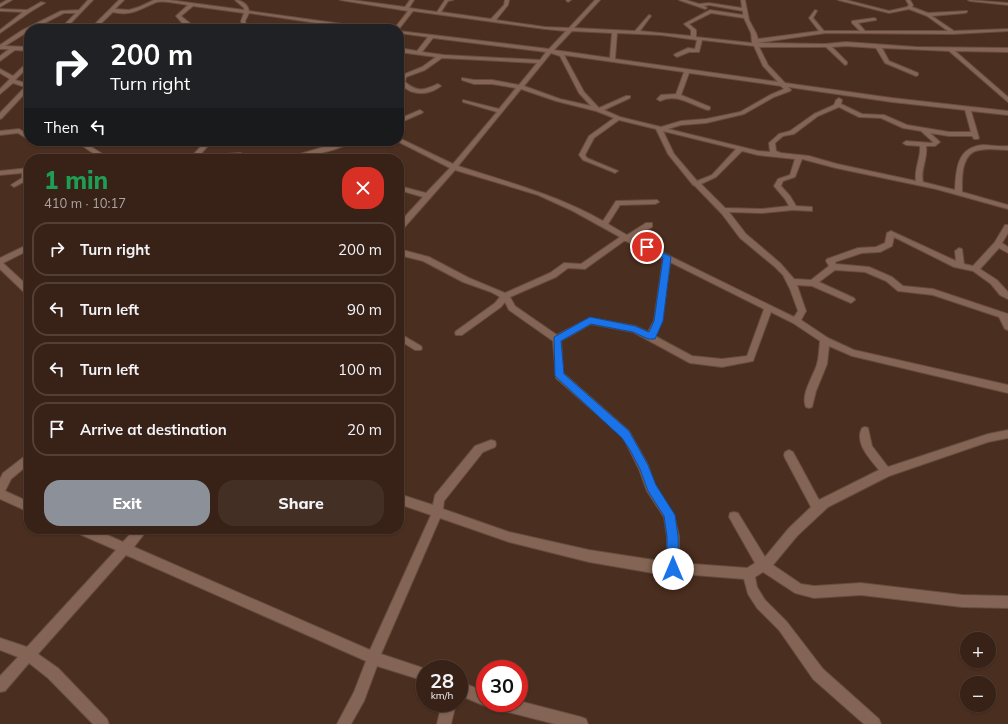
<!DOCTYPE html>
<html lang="en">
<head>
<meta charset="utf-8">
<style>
  body { margin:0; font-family:Mulish,sans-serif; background:#432f24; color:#f1f3f6; height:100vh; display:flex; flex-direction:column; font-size:15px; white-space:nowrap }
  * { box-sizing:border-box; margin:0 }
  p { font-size:13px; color:#aba4a1 }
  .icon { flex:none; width:22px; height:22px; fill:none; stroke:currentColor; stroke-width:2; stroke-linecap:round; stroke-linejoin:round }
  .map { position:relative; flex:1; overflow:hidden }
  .drawer { position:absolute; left:24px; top:154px; width:380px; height:380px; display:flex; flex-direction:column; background:#382217; border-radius:16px; box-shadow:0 1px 3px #0004,0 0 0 1px #523f36 }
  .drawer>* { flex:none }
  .top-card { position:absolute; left:24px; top:24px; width:380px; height:122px; border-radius:16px; box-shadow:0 1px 3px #0004,0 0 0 1px #523f36; background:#202124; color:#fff; overflow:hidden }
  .fabs { position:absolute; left:960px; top:632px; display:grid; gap:8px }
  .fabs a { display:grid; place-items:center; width:36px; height:36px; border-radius:50%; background:#382217; box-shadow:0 1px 3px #0004,0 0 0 1px #523f36; font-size:20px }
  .speed { position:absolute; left:416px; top:660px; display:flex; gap:8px; font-size:20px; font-weight:700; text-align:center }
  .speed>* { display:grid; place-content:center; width:52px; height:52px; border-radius:50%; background:#382217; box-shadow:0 1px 3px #0004,0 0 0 1px #523f36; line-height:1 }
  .speed small { font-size:10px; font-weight:400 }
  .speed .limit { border:6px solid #d22; background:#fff; color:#111 }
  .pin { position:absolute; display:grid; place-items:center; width:34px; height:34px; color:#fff; margin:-17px; border:2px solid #fff; border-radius:50%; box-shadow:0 1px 4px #0007 }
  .me { position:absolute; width:44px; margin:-22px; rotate:0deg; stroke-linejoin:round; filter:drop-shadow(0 0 3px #0008) }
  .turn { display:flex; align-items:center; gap:14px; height:84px; padding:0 20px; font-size:18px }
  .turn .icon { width:52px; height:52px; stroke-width:2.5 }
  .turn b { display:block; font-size:28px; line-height:34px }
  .then { display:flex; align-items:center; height:38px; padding:0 20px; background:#0003; gap:8px; font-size:15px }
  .round { display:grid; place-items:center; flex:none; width:42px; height:42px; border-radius:16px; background:#432f24 }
  .summary { display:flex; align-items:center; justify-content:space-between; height:68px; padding:0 20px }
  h1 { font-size:24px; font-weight:800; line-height:30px; color:#1e9e55 }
  .action { display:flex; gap:8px; margin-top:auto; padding:8px 20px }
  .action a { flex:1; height:46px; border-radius:16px; background:#8c9099; color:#fff; font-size:16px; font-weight:800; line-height:46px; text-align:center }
  .action a+a { background:#432f24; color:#f1f3f6 }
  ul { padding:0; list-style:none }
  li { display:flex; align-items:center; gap:12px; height:54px; margin:0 8px 6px; padding:0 12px; border:2px solid #523f36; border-radius:16px }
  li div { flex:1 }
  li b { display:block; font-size:15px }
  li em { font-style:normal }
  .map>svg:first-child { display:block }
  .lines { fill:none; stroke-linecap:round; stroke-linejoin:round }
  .minor-casing { stroke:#644c3f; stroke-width:2 }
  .minor { fill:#846454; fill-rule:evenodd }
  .route { fill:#1a73e8; stroke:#114b97 }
</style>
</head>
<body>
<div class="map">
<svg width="1008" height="724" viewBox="0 0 1008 724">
  <rect width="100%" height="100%" fill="#4a2e1f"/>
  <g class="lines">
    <defs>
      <g id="minor">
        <polygon points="7,0 12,0 0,7 0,4"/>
        <polygon points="88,0 93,0 65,29 60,29 76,13 64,13 33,29 29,29 29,31 5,46 29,47 29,51 15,50 0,61 0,56 9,49 0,49 0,45 21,31 61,11 79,10"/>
        <path d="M119,0H124L115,9L129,10L139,7L154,0H169L244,10V8L235,0C241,0 248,4 249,11L378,29H365L317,23L319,24V25L299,29H290L317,23L249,13L245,21L247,29H243L241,21L244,13L193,6L181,16L197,29C189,29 181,23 176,16L188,5C181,4 163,0 157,2C141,8 132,17 113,12L95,29H90Z"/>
        <path d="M340,0H352L405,7L410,0H414L409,8L437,12L445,0H453L448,1L441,12L491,19L504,5L505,0H509L508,5L496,20L545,27L569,28L595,0H600L574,28L635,31L649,15L651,16L640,31L691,36V30L684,24L710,10L743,15V11L709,5L704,6L707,8L705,9L679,0H686L699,4L709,3L742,8L741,0H745L749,20L756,33L758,39L819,31L809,18L815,10L817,11L813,18L824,31H860L852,23V21L874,18L876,19V20L858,23L865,31H948L927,16L909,9L889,13L838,0H846L889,11L907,7L909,5L906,0H910L913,5L912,7L928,13L967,11V12L965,13L932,16L954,31L1008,29V31L953,34L826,33L757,43L825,44L846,42L916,47L1008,48V52L955,51L1008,97V102L949,51L882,48L889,61L918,73V75L916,76L885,63L876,48L846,46L832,47L847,62V64L845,65L826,47H759L768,65L785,83L892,98L1008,111V115L971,111L979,138L978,139H974L972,136H949L930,133L940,142L935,146H926C928,159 920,170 923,182L955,190C956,169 957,147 983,145C991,145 1000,147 1008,146V150C999,150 989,148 980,150C961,152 962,177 962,192L1008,205V209L936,189L836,168L802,159L795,177L783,181L781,186L790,196L796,206L812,207V211L793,210L761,213L729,212L746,234L780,263L794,279L811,280L829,266L826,261L827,259L858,248L876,247L885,243L887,233L891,231L956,261L955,251L959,248L962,249L964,264L973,266L995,242L1005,225H1008V233L1002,243L1008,247V253L999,248L980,269L997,280L1008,292V299L1000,295L991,284L973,271L954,267L894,237L892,246L880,252L862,253L835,262L836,264L869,267L892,277L903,286L933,289L1008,314V330L1005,329L999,317L933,295L898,291L886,281L865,272L835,270L819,282L854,298L855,300L851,303L812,286L797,285L806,311L801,320L828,338L854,350L1008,385V393L852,356L829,346L827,364L816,391L812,407L809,408L806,407C800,395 814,375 817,364C819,357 819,349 820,341L793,323L771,312L753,361L722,367L690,363L633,332L591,324L561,341L563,373L629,431L648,465L655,486L674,515L679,536V563L747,568L755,563L729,517L730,513L734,512L738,513L765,557L789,528L811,507L785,458L784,455L785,452L789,450L793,452L819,500L879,470C870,459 854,443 862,428L865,427L868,428L872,446L888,467L988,434L1008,430V438L988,442L889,476L828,507L797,536L773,565L801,584L814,586L861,583L962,595L1008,596V608L962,607L861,595L814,598L795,593L763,572L755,577L757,587L765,600L787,622L823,669L879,719L881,724H864L813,679L779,630L757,608L748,594L744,579L694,575L659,574L589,562L509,542L440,518L381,654L426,669L425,681L377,666L364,701L351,724H337L354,692L366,661L126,555L38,654L58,668L107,719L109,724H93L48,678L29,663L5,691L0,692V676L18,657L0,650V638L27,647L116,550L77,533L75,529H94L123,542L135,529H148L134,547L370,650L431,515L399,504V494L433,505L435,495L475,446L491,440L495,441L496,444L495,447L483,452L444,501L443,509L509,532L589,550L667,562V536L664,517L647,491L639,469L623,437L556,378L553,341L509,310L505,302L501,307L462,335H456L455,333L456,331L495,303L500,297L491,292L463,282L423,261L399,255V249L429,257L469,278L505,293L550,273L564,263L581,264L620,237L573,211L538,195L455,170L402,230H399V223L423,197L399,190V186L426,193L450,168L397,141H399V138L401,139L453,164L497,112L463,102V100L499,109L516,88L492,84H474L462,80V78L474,80H492L519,85L537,63L442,58L425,70L406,77L405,82C419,93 423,90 438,84L441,86C432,93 421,95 410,91C406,89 403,86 399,85L400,76L422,67L436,57L399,52V48L417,51L428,37L399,33V31L549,49L566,31L545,29L413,11L399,29H394L408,11ZM711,13L744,18L751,33L752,43L696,37V30L689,24ZM572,31L612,33L610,58L554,50ZM617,33L661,35L697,40L695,49L688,48L675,54L674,55L677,57L689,52H699L702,40L754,46L763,66L778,82L615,59ZM433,38L546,52L540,60L444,55L422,52ZM551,53L560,56L579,93L591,106L560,99L524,86ZM564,55L684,72L676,94L661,95L657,99L660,101C677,93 691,105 708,110L710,109V107L681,95L689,73L781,86L784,89L770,95L740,112L706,119L681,121L661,127L620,117L604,110L630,98V96H626L599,108L584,92ZM788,87L892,102L965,110L971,132H949L907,125L884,115L862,114L841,104L842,100L839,98L836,100L834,105L814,114L790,131L779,134L769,143L770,152L758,151L668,129L681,125L706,123L744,114L774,97L790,91L791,90ZM521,89L556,101L596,111L614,118L589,136L579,155L583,160L613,172L615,173L618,171L587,158L585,155L594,138L619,120L656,129L668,154L693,185L695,186L722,214L740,238L775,267L783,275L790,289L798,311L794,317L633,238L652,227V223H646L627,235L608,224L620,205L655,204L659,202L657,200L616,201L603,221C557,195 508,182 458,166ZM839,107L859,117L881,118L903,128L921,131L933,142L932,143L906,141L903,143L906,145L920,146C921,158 914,169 916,181L837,164L809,156L781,153L776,151L775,143L783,136L794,134L818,116ZM663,131L736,149L712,175L697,181L674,154ZM742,151L758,155L795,159L790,175L778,179L774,186L785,199L789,206L761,209L725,208L701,184L716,177ZM624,241H626L663,259L654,321L648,332L635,326L590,318L557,335L515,306L510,297L556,277L568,268L585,269ZM670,262L764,309L747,356L722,359L692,356L655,336L662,321Z"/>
        <polygon points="566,0 571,0 568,2"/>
        <polygon points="968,0 1008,3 1008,5 970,1"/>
        <polygon points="41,2 45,3 30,12 0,33 0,30 23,12 0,11 0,9 27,10"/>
        <polygon points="29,61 29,66 15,80 29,84 29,89 2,118 0,119 0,113 25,87 13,83 0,94 0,89 10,79 0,73 0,69 13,76"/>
        <polygon points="420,110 423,112 422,113 399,123 399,119"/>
        <polygon points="19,129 29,135 29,139 26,138 18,133 0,135 0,131"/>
        <polygon points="75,141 82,141 104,155 106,159 100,159 99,157"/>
        <polygon points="206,141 212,141 199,156 240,153 256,159 246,159 240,157 178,159 181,157 192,156"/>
        <path d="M344,141H353C342,150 298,159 283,159Z"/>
        <polygon points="29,168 27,180 14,187 11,185 22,178 22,173 0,175 0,171"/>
        <polygon points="29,244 29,250 3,263 29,287 29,295 26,294 0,269 0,258"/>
        <polygon points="399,333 421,346 422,348 421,350 415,350 399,340"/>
        <polygon points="29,453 29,464 11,479 5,491 29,502 29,512 0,499 0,479 3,473"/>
        <polygon points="459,681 485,692 485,703 490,704 485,706 459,695"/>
        <polygon points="519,701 581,717 586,719 588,724 555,724 500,710 495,708 493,703 519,703"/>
        <polygon points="442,703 456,703 451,724 437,724"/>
      </g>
    </defs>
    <use href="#minor" class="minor-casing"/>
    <use href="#minor" class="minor"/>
  </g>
  <polygon class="route" points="647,244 671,257 663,321 655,339 648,339 633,332 591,324 561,341 564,374 629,431 648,465 656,485 675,515 678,536 679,569 677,573 673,575 669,573 667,569 667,536 664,516 648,491 640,469 630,450 622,438 555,376 554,337 590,317 635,326 649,332 654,321 663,258 644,249 643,247"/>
</svg>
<div class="fabs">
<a>+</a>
<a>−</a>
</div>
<div class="speed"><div>28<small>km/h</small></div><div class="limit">30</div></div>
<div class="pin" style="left:647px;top:247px;background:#d93025"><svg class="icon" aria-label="arrive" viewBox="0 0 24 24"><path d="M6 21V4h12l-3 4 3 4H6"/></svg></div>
<svg class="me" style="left:673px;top:569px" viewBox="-20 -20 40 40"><circle r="19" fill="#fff"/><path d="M0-13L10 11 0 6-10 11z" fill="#1a73e8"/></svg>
<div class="top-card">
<div class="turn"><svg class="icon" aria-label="right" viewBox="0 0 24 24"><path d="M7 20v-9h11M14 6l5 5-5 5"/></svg><div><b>200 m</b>Turn right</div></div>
<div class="then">Then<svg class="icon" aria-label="left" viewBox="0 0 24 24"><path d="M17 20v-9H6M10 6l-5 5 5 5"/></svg></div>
</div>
<section class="drawer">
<div class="summary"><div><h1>1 min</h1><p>410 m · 10:17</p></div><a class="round" style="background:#d93025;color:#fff"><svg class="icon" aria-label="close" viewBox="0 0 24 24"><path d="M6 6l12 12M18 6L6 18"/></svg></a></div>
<ul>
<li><svg class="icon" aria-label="right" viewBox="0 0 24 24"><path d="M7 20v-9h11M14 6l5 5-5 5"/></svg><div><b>Turn right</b></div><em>200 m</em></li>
<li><svg class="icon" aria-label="left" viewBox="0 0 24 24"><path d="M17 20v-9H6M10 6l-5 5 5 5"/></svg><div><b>Turn left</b></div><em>90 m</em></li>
<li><svg class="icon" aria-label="left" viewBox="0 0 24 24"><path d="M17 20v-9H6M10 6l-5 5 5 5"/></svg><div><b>Turn left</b></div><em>100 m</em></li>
<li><svg class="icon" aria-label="arrive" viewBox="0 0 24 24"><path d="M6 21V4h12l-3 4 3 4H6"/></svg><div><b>Arrive at destination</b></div><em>20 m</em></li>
</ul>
<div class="action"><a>Exit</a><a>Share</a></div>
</section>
</div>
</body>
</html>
